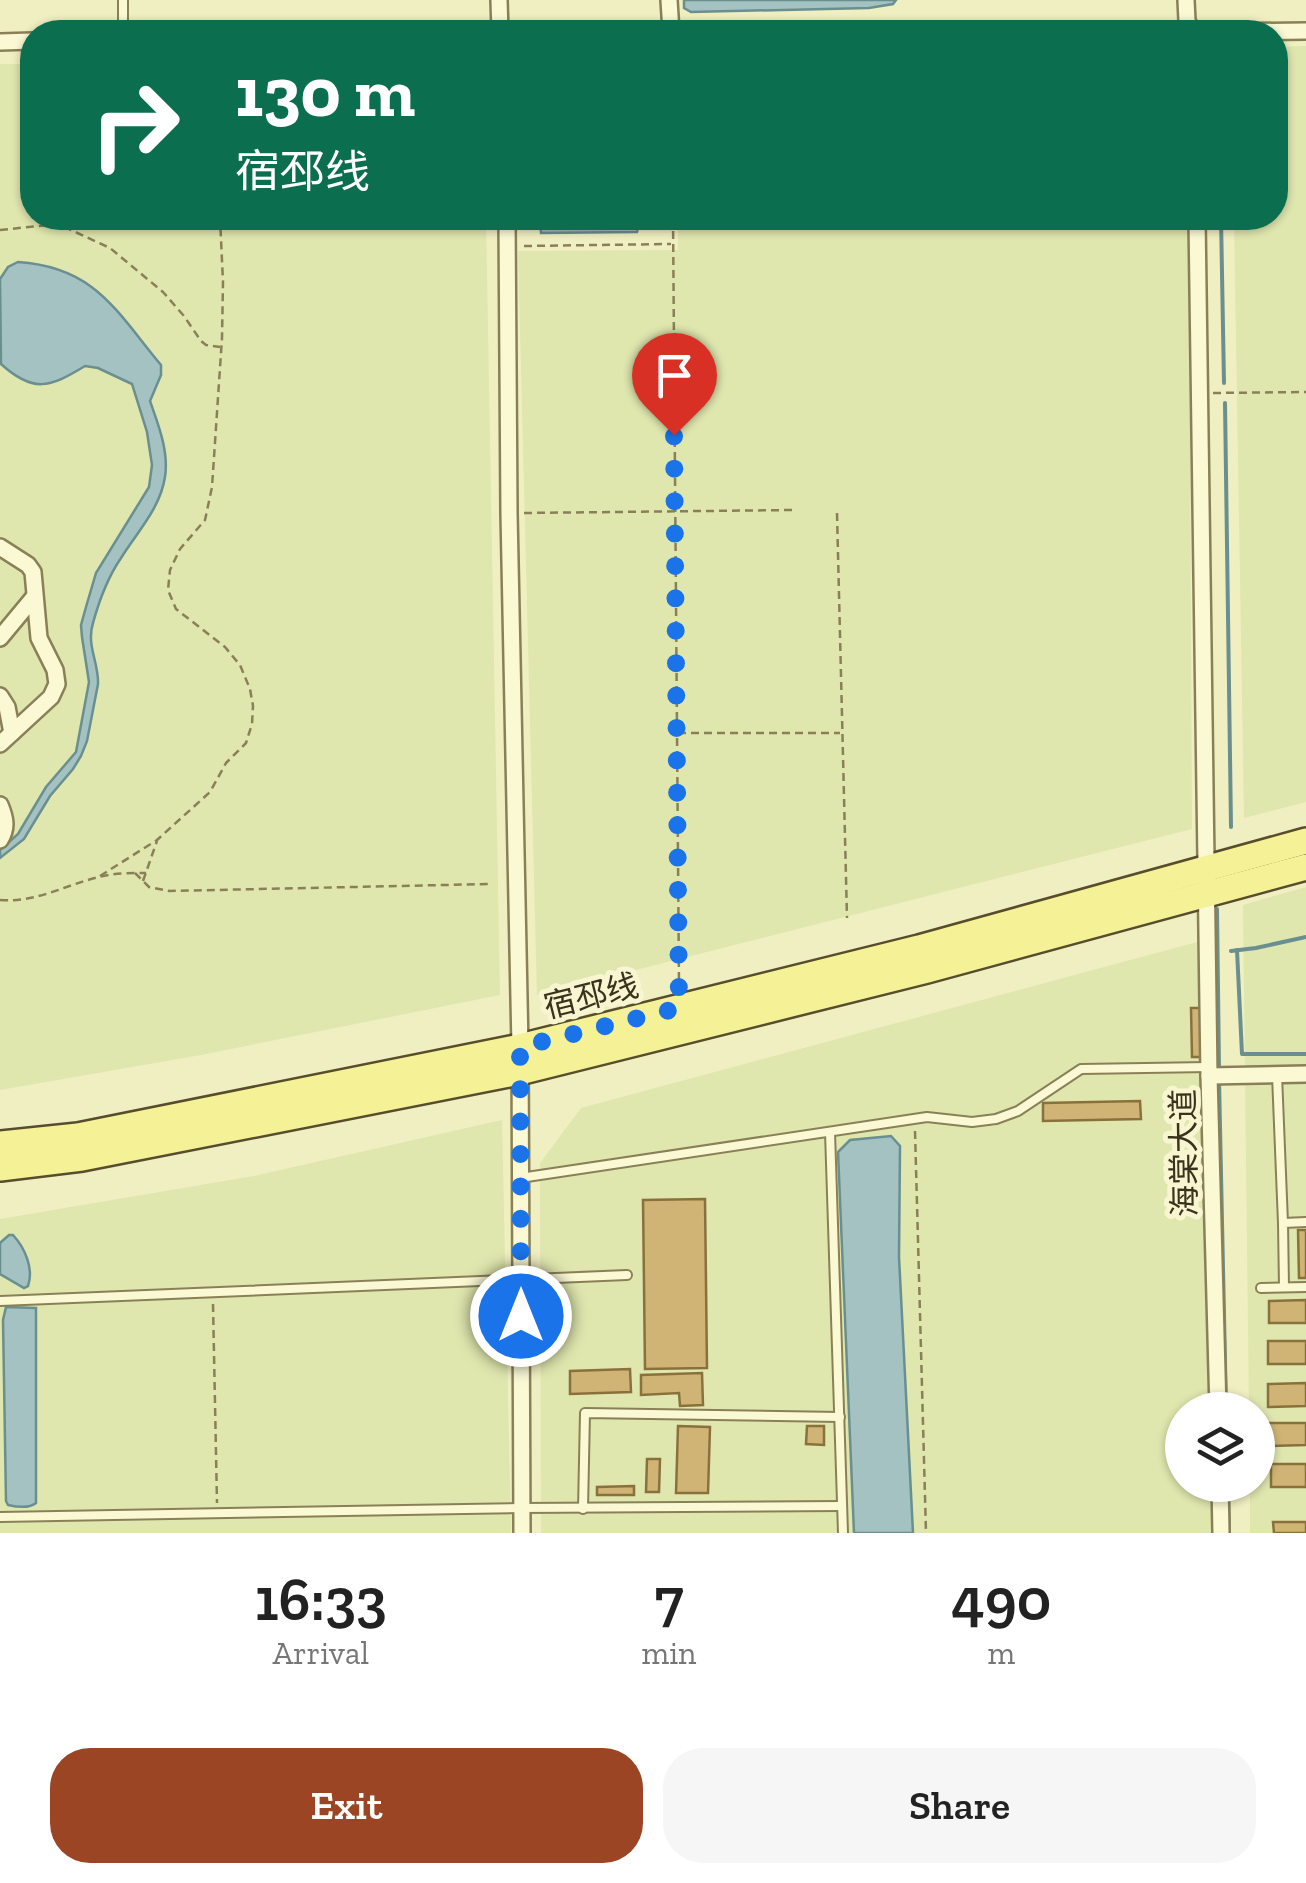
<!DOCTYPE html>
<html lang="en">
<head>
<meta charset="utf-8">
<style>
  body { margin:0; font-family:"Zilla Slab","Noto Sans SC",serif; background:#f6f6f6; color:#222; height:100vh; display:flex; flex-direction:column; font-size:38px; white-space:nowrap }
  * { box-sizing:border-box; margin:0 }
  p { font-size:32px; color:#767676 }
  .icon { flex:none; width:55px; height:55px; fill:none; stroke:currentColor; stroke-width:2; stroke-linecap:round; stroke-linejoin:round }
  .map { position:relative; height:1533px; overflow:hidden }
  .sheet { display:flex; flex-direction:column; background:#fff; flex:1 }
  .sheet>* { flex:none }
  .guide { position:absolute; left:20px; top:20px; width:1268px; height:210px; border-radius:40px; box-shadow:0 2px 8px #0004; background:#0b6e4f; color:#fff; overflow:hidden }
  .buttons { position:absolute; left:1165px; top:1392px; display:grid; gap:20px }
  .buttons a { display:grid; place-items:center; width:110px; height:110px; border-radius:50%; background:#fff; box-shadow:0 2px 8px #0004; font-size:50px }
  .pin { position:absolute; display:grid; place-items:center; width:85px; height:85px; color:#fff; margin:-102px -42px; border-radius:50% 50% 50% 0; rotate:-45deg; box-shadow:0 0 10px #0007 }
  .pin .icon { rotate:45deg }
  .me { position:absolute; width:110px; margin:-55px; rotate:0deg; stroke-linejoin:round; filter:drop-shadow(0 0 8px #0008) }
  .turn { display:flex; align-items:center; gap:35px; height:210px; padding:0 50px; font-size:45px }
  .turn .icon { width:130px; height:130px; stroke-width:2.5 }
  .turn b { display:block; font-size:70px; line-height:85px }
  .eta { display:flex; justify-content:space-evenly; align-items:center; height:170px; text-align:center }
  .eta b { font-size:60px; font-weight:600; line-height:70px }
  .action { display:flex; gap:20px; margin-top:auto; padding:20px 50px }
  .action a { flex:1; height:115px; border-radius:40px; background:#9b4525; color:#fff; font-size:40px; font-weight:600; line-height:115px; text-align:center }
  .action a+a { background:#f6f6f6; color:#222 }
  .map>svg:first-child { display:block }
  .farmland { fill:#dfe6ae }
  .water { fill:#a4c2c1; stroke:#6a8f90; stroke-width:2.5 }
  .lines { fill:none; stroke-linecap:round; stroke-linejoin:round }
  .stream { stroke:#6a8f90; stroke-width:4 }
  .building { fill:#cfb475; stroke:#8a713c; stroke-width:2.5 }
  .lane-casing { stroke:#8a8058; stroke-width:12 }
  .street-casing { stroke:#8a8058; stroke-width:20 }
  .primary-casing { stroke:#574c2c; stroke-width:30 }
  .path { stroke:#8a8058; stroke-width:2.5; stroke-dasharray:8 5; stroke-linecap:butt }
  .lane { stroke:#faf9d4; stroke-width:8 }
  .street { stroke:#faf9d4; stroke-width:15 }
  .primary { stroke:#f5f196; stroke-width:25 }
  .route { stroke:#1a73e8; stroke-width:18; stroke-dasharray:0 32.4 }
  .labels { text-anchor:middle; stroke-width:10; stroke-linejoin:round; paint-order:stroke }
  .street-label { font-size:32px; fill:#39321d; stroke:#f7f6d0 }
</style>
</head>
<body>
<div class="map">
<svg width="1306" height="1533" viewBox="0 0 1306 1533">
  <rect width="100%" height="100%" fill="#f0efc1"/>
  <g class="farmland">
    <polygon points="1306,46 1306,802 1244,818 1234,218 1275,218 1275,47"/>
    <polygon points="0,64 32,64 32,218 486,218 500,995 201,1055 0,1090"/>
    <polygon points="678,218 1189,218 1192,829 537,995 518,251 678,250"/>
    <polygon points="1306,887 1306,1533 1250,1533 1250,1485 1258,1485 1258,1410 1249,1410 1243,905"/>
    <polygon points="1201,941 1209,1410 1182,1410 1182,1485 1211,1485 1211,1533 541,1533 540,1163 581,1108"/>
    <polygon points="502,1120 511,1533 0,1533 0,1219 254,1176"/>
  </g>
  <g class="water">
    <polygon points="684,0 896,0 893,4 869,8 691,12 684,8"/>
    <polygon points="540,218 640,218 637,232 541,233"/>
    <path d="M18,262C95,267 116,311 161,365V375L150,401C158,424 169,451 165,477C160,509 137,532 121,558C108,577 99,601 93,623C86,645 99,663 98,684L87,741L81,756L73,769L50,796L24,839L0,858V850L18,834L46,787L76,752L89,682L82,637L81,625L86,607L96,573L149,487L152,465L147,432L132,384L98,368L85,366C49,388 33,393 1,364L0,279L8,267Z"/>
    <polygon points="891,1136 900,1146 899,1257 913,1533 854,1533 838,1152 850,1140"/>
    <path d="M9,1235H13C25,1248 34,1269 28,1286L24,1288L0,1274V1243Z"/>
    <path d="M6,1307L36,1308V1503C29,1509 17,1507 8,1505L6,1501L3,1320Z"/>
  </g>
  <g class="lines">
    <g class="stream">
      <polyline points="1221,218 1224,383"/>
      <polyline points="1225,403 1231,827"/>
      <polyline points="1217,909 1219,1069"/>
      <polyline points="1237,950 1242,1054 1306,1054"/>
      <polyline points="1231,951 1256,948 1306,937"/>
      <polyline points="1219,1079 1226,1410"/>
      <polyline points="1228,1485 1229,1533"/>
    </g>
  </g>
  <g class="building">
    <polygon points="1191,1008 1201,1008 1202,1057 1192,1057"/>
    <polygon points="1140,1101 1141,1119 1043,1121 1043,1103"/>
    <polygon points="705,1199 707,1368 645,1369 643,1200"/>
    <polygon points="1298,1230 1306,1230 1306,1278 1299,1278"/>
    <polygon points="1306,1300 1306,1323 1269,1323 1269,1301"/>
    <rect x="1268" y="1341" width="38" height="23"/>
    <polygon points="630,1369 631,1392 570,1394 570,1371"/>
    <polygon points="702,1373 703,1405 680,1406 679,1393 641,1395 641,1375"/>
    <polygon points="1306,1383 1306,1406 1268,1407 1268,1384"/>
    <polygon points="1269,1423 1306,1423 1306,1445 1269,1446"/>
    <polygon points="678,1426 710,1427 708,1493 676,1493"/>
    <polygon points="807,1426 824,1426 824,1445 806,1444"/>
    <polygon points="647,1459 660,1459 659,1492 646,1492"/>
    <rect x="1271" y="1464" width="35" height="23"/>
    <polygon points="634,1486 634,1495 597,1495 597,1487"/>
    <polygon points="1273,1522 1306,1522 1306,1533 1274,1533"/>
  </g>
  <g class="lines">
    <defs>
      <g id="lane">
        <polyline points="123,32 123,0"/>
        <polyline points="1277,1075 1283,1223"/>
        <polyline points="830,1132 843,1533"/>
        <polyline points="520,1178 927,1117 972,1122 996,1119 1018,1111 1081,1069 1209,1067"/>
        <polyline points="1284,1287 1283,1223 1306,1222"/>
        <polyline points="1261,1288 1306,1287"/>
        <polyline points="0,1301 627,1275"/>
        <polyline points="583,1509 585,1413 840,1417"/>
        <polyline points="0,1517 522,1508 842,1506"/>
      </g>
      <g id="street">
        <polyline points="499,0 500,32"/>
        <polyline points="669,0 671,32"/>
        <polyline points="1186,0 1187,21 1193,32"/>
        <polyline points="495,32 541,32"/>
        <polyline points="1212,32 1306,31"/>
        <polyline points="0,42 32,41"/>
        <polyline points="507,218 509,513 520,1047 522,1533"/>
        <polyline points="1197,218 1209,1076 1218,1410"/>
        <polyline points="0,547 28,565 33,572 39,638 55,670 57,684 51,697 0,744"/>
        <polyline points="0,638 34,597"/>
        <polyline points="0,696 7,707 12,733"/>
        <path d="M0,805C5,817 8,828 0,840"/>
        <polyline points="1209,1076 1306,1074"/>
        <polyline points="1220,1485 1221,1533"/>
      </g>
      <g id="primary">
        <polyline points="0,1144 78,1136 520,1047 919,948 1306,841"/>
        <polyline points="0,1168 82,1158 519,1072 927,970 1306,867"/>
      </g>
    </defs>
    <use href="#lane" class="lane-casing"/>
    <use href="#street" class="street-casing"/>
    <use href="#primary" class="primary-casing"/>
    <g class="path">
      <polyline points="673,218 679,986"/>
      <polyline points="0,230 58,224 110,248 163,292 184,316 201,341 206,345 220,347"/>
      <polyline points="524,246 671,244"/>
      <polyline points="1213,393 1306,392"/>
      <polyline points="524,513 793,510"/>
      <polyline points="837,513 847,918"/>
      <polyline points="678,733 840,733"/>
      <polyline points="135,873 149,887 169,891 490,884"/>
      <polyline points="100,876 157,840 210,792 226,763 246,743 252,724 253,706 250,689 240,665 225,647 176,609 168,590 170,570 180,549 205,520 212,487 222,338 223,282 220,218"/>
      <polyline points="143,881 157,841"/>
      <path d="M0,900C36,903 65,885 99,877C114,873 131,873 146,873"/>
      <polyline points="915,1131 926,1533"/>
      <polyline points="213,1304 217,1503"/>
    </g>
    <use href="#lane" class="lane"/>
    <use href="#street" class="street"/>
    <use href="#primary" class="primary"/>
  </g>
  <g class="lines">
    <polyline class="route" points="521,1316 520,1047 679,1008 674,435"/>
  </g>
  <g class="labels">
    <g class="street-label">
      <text transform="translate(591 996) rotate(-14)" y="11">宿邳线</text>
      <text transform="translate(1184 1153) rotate(-91)" y="11">海棠大道</text>
    </g>
  </g>
</svg>
<div class="buttons">
<a><svg class="icon" aria-label="layers" viewBox="0 0 24 24"><path d="M12 4l9 5-9 5-9-5zM3 14l9 5 9-5"/></svg></a>
</div>
<div class="pin" style="left:674px;top:435px;background:#d93025"><svg class="icon" aria-label="arrive" viewBox="0 0 24 24"><path d="M6 21V4h12l-3 4 3 4H6"/></svg></div>
<svg class="me" style="left:521px;top:1316px" viewBox="-20 -20 40 40"><circle r="17" fill="#1a73e8" stroke="#fff" stroke-width="3"/><path d="M0-11L8 9 0 5-8 9z" fill="#fff"/></svg>
<div class="guide">
<div class="turn"><svg class="icon" aria-label="right" viewBox="0 0 24 24"><path d="M7 20v-9h11M14 6l5 5-5 5"/></svg><div><b>130 m</b>宿邳线</div></div>
</div>
</div>
<section class="sheet">
<div class="eta">
<div><b>16:33</b><p>Arrival</p></div>
<div><b>7</b><p>min</p></div>
<div><b>490</b><p>m</p></div>
</div>
<div class="action"><a>Exit</a><a>Share</a></div>
</section>
</body>
</html>
